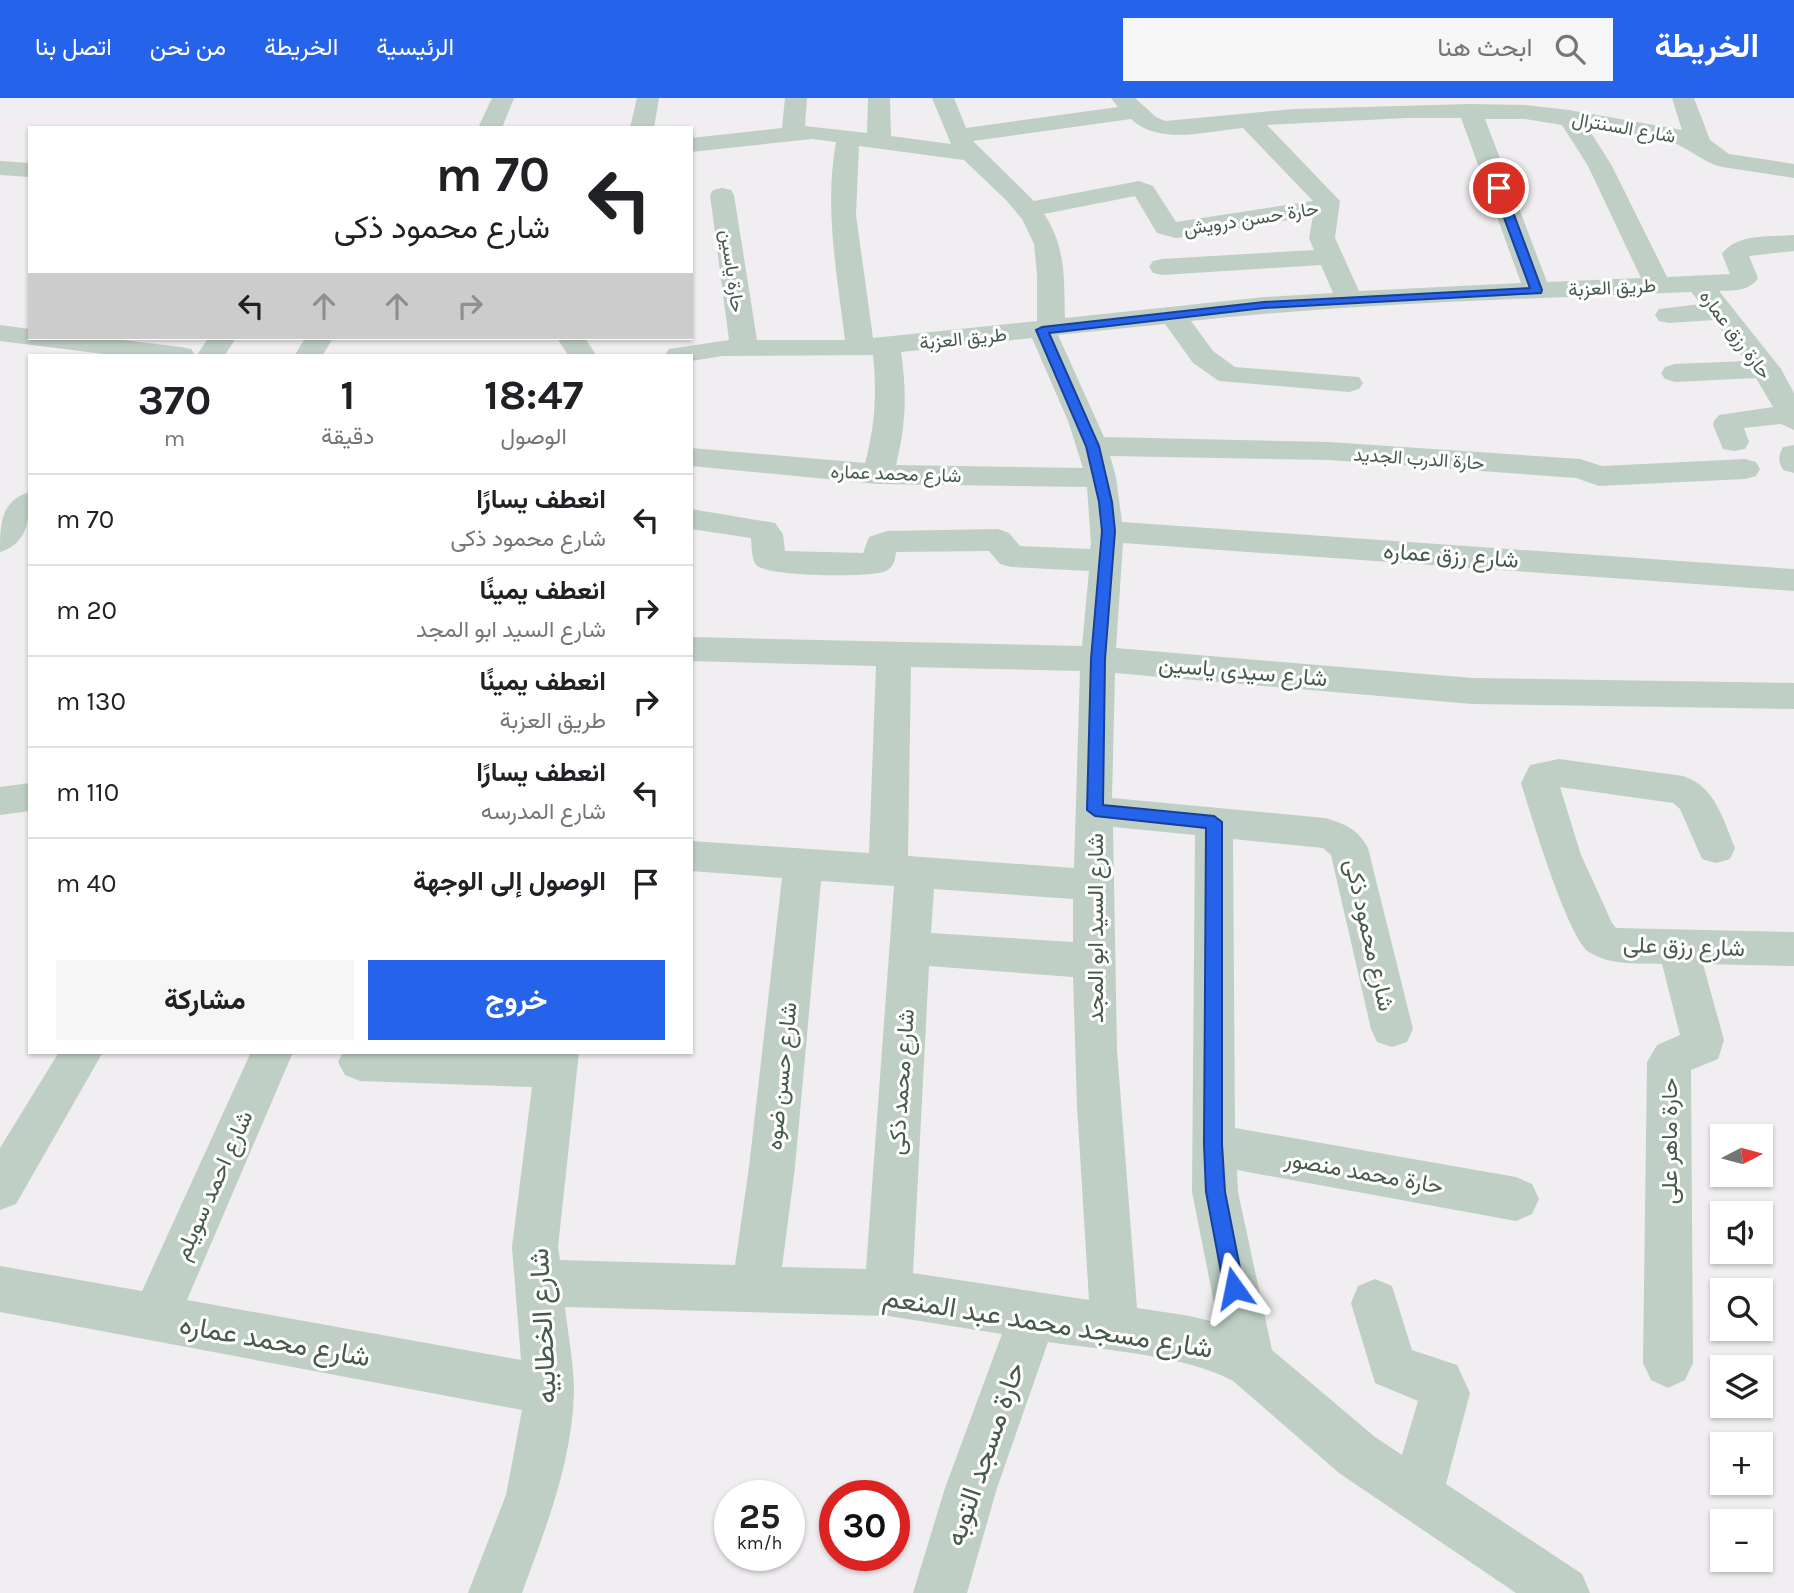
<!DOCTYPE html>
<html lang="ar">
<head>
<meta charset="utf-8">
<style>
  body { margin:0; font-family:Karla,Vazirmatn,sans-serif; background:#f6f6f6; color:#202124; direction:rtl; height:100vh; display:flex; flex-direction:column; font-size:26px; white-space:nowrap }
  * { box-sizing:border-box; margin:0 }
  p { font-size:23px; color:#757577 }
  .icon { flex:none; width:38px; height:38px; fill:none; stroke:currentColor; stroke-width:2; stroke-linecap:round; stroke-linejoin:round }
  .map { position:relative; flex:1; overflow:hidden; direction:ltr }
  .drawer { position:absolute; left:28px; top:256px; width:665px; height:700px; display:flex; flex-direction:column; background:#fff; border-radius:0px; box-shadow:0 2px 5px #0004; direction:rtl }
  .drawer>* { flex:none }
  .banner { position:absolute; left:28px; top:28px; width:665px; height:214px; border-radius:0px; box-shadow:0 2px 5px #0004; direction:rtl; background:#fff; color:#202124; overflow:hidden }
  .needle { width:46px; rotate:84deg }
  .controls { position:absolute; left:1710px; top:1026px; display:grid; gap:14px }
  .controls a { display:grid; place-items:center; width:63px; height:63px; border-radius:0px; background:#fff; box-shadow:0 2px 5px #0004; font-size:35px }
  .speed { position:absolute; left:714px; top:1382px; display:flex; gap:14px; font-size:35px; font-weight:700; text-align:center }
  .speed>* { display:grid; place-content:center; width:91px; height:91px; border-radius:50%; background:#fff; box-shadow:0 2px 5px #0004; line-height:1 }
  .speed small { font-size:18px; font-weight:400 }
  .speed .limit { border:10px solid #d22; background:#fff; color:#111 }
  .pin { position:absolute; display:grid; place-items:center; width:60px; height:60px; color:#fff; margin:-30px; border:4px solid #fff; border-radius:50%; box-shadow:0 2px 7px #0007 }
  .me { position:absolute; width:77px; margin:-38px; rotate:348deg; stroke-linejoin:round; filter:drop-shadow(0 0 5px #0008) }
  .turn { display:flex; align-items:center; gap:24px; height:147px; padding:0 28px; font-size:32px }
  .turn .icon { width:91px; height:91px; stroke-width:2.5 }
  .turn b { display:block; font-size:49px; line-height:60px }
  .lanes { display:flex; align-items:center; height:66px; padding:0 28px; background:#0003; justify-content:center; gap:35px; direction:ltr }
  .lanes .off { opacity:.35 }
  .eta { display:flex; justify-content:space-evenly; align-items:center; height:119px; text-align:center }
  .eta b { font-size:42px; font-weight:700; line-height:49px }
  .button { display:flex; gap:14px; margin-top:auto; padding:14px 28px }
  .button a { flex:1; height:80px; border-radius:0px; background:#2563eb; color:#fff; font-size:28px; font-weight:700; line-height:80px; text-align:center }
  .button a+a { background:#f6f6f6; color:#202124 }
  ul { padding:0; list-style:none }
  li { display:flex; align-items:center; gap:21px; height:91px; padding:0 28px; border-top:2px solid #e0e0e0 }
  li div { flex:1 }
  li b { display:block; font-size:26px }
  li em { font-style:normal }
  header { display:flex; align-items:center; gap:42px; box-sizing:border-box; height:98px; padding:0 35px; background:#2563eb; color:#fff }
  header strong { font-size:33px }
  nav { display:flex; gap:38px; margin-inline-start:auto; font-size:24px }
  .search { width:490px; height:63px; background:#f6f6f6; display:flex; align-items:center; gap:18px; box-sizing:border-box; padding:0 24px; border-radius:0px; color:#757577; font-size:26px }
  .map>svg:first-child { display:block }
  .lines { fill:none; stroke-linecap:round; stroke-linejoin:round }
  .minor { fill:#bfcfc5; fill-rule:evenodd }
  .route { fill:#2563eb; stroke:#184099; stroke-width:2 }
  .labels { text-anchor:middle; stroke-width:6; stroke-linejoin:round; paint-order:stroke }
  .far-street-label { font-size:19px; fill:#475a4d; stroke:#fff }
  .street-label { font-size:23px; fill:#475a4d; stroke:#fff }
  .near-street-label { font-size:28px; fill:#475a4d; stroke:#fff }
</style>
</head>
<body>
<header>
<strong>الخريطة</strong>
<div class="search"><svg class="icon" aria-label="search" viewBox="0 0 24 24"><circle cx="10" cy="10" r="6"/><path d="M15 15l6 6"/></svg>ابحث هنا</div>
<nav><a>الرئيسية</a><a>الخريطة</a><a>من نحن</a><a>اتصل بنا</a></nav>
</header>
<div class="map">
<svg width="1794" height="1495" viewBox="0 0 1794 1495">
  <rect width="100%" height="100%" fill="#f0eef0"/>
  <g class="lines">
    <g class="minor">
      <polygon points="492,0 514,0 502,30 478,30"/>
      <polygon points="637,0 659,0 654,30 630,30"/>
      <path d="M785,0H807L805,28L867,35L868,0H890L891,38L951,46L932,0H954L966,30L1118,9L1111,0H1135L1156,19L1165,23L1293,11L1470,6L1525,7L1569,12L1682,32L1672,0H1694L1710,42L1729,56L1794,66V80L1722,69C1703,65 1688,49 1669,43C1643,36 1614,34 1588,30L1612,68L1667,179L1730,176L1722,156C1736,135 1772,139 1794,137V153L1749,158L1758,180C1749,194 1734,192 1719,193L1781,271L1794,295V332L1781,326L1744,330L1749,344L1745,351L1734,353L1723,351L1713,327L1714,323L1719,317L1773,309L1756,280L1675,284L1665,281L1661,275L1665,269L1675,266L1746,263L1714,222L1669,225L1659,223L1655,217L1659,211L1701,206L1691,194C1524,201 1357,205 1191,223L1213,253L1235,269L1359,279L1363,285L1359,291L1349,294L1219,283L1193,265L1165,226L1058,237L1104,339L1329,344L1580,361L1602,368L1745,361L1756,364L1760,371L1756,378L1745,381L1599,388L1576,380L1329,362L1110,358L1116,379L1122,424L1794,471V493L1123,445L1116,550L1472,580L1794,585V611L1472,606L1115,575L1112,700L1325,720C1345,726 1358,731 1368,750L1413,931L1407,944L1392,949L1377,944L1371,931L1331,757L1323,750L1233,741L1235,1030L1516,1079L1532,1086L1539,1101L1532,1116L1516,1123L1237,1072L1238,1094L1272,1252L1375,1339L1402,1357L1418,1303L1375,1285L1351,1205L1358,1188L1375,1181L1392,1188L1412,1252L1457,1267L1470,1295L1446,1386L1582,1476L1590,1495H1516L1339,1375L1233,1283C1186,1257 1102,1252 1048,1244L997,1390L967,1495H913L945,1390L1002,1236L888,1218L565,1209C568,1237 574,1266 574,1294C572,1365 546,1429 522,1495H468L506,1397L522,1312L0,1214V1168L142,1193L251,954H293L187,1202L521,1262L512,1149L532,989L360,983L345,977L338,964L343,954H579L558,1149L560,1162L735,1167L749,1069L782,780L691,773V743L869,755L876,568L691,563V539L1082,548L1089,473L1011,469L1000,466L989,453L896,454C895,462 894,469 886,473C871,480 767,479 756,467C751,460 752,449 751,440L691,431V411L775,425L783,436L785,453L863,455L869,439L887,433L998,431L1009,435L1020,448L1090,451L1091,446L1087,389L878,386L691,368V350L865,365C875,328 877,295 873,257L722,258L691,263V257H665L669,251L729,242L710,97L713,92L722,90L731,92L734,97L757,242H845C837,176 824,111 836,44L812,41L691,54V40L782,30ZM1407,20H1461L1521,185L1359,193L1335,140L1340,103L1267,27ZM1131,21C1160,48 1207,33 1243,30L1313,103L1176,124L1153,88L1139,83L1034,103L973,43ZM1485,21H1525L1562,27L1588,68L1641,180L1547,184ZM859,48L964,62L1006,102L1022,121L1034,146L1037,176V223L873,240L856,117ZM1135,98L1157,135L1176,140L1313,118L1309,140L1314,152L1162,161L1153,163L1149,169L1153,175L1162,177L1321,167L1333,195L1264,199L1065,220C1064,182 1066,148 1044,116ZM1032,240L1068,323L1083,370L896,367C906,326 907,296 901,254ZM911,569L1080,573L1074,770L908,758ZM1113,729L1195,737L1192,1094L1218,1225L1190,1218L1137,1210L1117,952ZM821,783L894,788L866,1171L782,1169L795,1069ZM934,791L1073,801V844L931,835ZM929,868L1073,879L1077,1008L1089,1202L913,1175Z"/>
      <polygon points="0,63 30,65 30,79 0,77"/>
      <polygon points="0,227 30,231 30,240 106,240 181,249 191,251 195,257 112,257 0,243"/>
      <polygon points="208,240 236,240 225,257 197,257"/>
      <polygon points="305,240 333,240 323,257 295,257"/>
      <polygon points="557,240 585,240 596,257 568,257"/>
      <path d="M1794,347V375L1783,372C1778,363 1778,358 1783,349Z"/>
      <path d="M30,394C30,419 28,446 0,454C0,428 0,402 30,394Z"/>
      <path d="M1559,661L1683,678C1715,688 1723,721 1735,750L1730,761L1716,765L1702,761L1680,711L1673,705L1560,689L1581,757L1612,825L1616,830L1794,834V868L1703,866L1724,942L1718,961L1691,972L1693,1265L1685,1282L1668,1290L1651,1282L1643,1265L1647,964L1657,947L1680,937L1662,866C1638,865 1611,868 1589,854C1568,841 1530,714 1521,685L1530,667Z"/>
      <polygon points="30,685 30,713 0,717 0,689"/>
      <polygon points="59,954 103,954 16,1106 0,1112 0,1050"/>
    </g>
  </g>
  <polygon class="route" points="1499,87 1504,90 1542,192 1541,195 1264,210 1049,235 1099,348 1112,404 1115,433 1105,561 1103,707 1214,718 1222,724 1222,1046 1225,1094 1244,1190 1241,1197 1234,1200 1227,1197 1224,1190 1206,1094 1204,1046 1206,730 1095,718 1087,712 1091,561 1102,433 1099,404 1086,348 1036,232 1042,229 1264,204 1530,190 1493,90"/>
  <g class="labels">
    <g class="far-street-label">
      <text transform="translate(1624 29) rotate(10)" y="7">شارع السنترال</text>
      <text transform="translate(1251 120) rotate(-9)" y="7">حارة حسن درويش</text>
      <text transform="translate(733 173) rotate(82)" y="7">حارة ياسين</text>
      <text transform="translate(1612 189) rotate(-3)" y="7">طريق العزبة</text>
      <text transform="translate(1736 236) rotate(53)" y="7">حارة رزق عماره</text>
      <text transform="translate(963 240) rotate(-6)" y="7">طريق العزبة</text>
      <text transform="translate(1419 360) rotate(4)" y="7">حارة الدرب الجديد</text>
      <text transform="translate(896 375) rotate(2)" y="7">شارع محمد عماره</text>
    </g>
    <g class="street-label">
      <text transform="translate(1451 457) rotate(4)" y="8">شارع رزق عماره</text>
      <text transform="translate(1243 573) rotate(5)" y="8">شارع سيدى ياسين</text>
      <text transform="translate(1095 830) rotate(-90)" y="8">شارع السيد ابو المجد</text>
      <text transform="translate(1370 837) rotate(77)" y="8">شارع محمود ذكى</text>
      <text transform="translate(1684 848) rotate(2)" y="8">شارع رزق على</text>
      <text transform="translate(781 978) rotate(-84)" y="8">شارع حسن ضوه</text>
      <text transform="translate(901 984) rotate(-86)" y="8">شارع محمد ذكى</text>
      <text transform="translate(1669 1043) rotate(-90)" y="8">حارة ماهر على</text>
      <text transform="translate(1364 1074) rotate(10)" y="8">حارة محمد منصور</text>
      <text transform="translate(213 1087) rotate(-66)" y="8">شارع احمد سويلم</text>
    </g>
    <g class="near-street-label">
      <text transform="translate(1048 1224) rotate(9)" y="10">شارع مسجد محمد عبد المنعم</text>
      <text transform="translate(542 1228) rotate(-93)" y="10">شارع الخطابيه</text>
      <text transform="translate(275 1242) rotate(10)" y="10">شارع محمد عماره</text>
      <text transform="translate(984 1356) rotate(-71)" y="10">حارة مسجد التوبه</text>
    </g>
  </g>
</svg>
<div class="controls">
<a><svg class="needle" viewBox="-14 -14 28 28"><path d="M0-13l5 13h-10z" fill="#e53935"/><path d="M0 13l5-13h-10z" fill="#757577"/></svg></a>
<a><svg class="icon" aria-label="sound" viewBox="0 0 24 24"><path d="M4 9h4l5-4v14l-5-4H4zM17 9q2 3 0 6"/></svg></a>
<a><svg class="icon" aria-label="search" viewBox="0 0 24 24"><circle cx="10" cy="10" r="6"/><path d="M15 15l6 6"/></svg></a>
<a><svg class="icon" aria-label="layers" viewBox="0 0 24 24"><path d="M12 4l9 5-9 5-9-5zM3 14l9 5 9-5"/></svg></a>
<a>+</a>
<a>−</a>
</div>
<div class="speed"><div>25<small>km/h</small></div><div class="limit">30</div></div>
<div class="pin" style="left:1499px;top:90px;background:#d93025"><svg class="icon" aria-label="arrive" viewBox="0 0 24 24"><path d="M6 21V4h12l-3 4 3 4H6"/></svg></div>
<svg class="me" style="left:1234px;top:1190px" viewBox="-20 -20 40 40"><path d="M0-17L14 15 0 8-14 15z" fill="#2563eb" stroke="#fff" stroke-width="4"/></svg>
<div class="banner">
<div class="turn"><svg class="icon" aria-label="left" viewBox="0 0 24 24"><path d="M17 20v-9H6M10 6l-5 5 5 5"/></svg><div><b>70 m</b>شارع محمود ذكى</div></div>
<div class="lanes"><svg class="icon" aria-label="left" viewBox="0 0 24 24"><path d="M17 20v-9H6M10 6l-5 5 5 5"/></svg><svg class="icon off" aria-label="ahead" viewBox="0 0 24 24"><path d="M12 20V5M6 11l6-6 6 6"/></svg><svg class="icon off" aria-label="ahead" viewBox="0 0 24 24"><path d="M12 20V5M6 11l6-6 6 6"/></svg><svg class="icon off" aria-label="right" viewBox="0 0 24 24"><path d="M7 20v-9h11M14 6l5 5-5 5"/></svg></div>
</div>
<section class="drawer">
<div class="eta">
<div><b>18:47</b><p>الوصول</p></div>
<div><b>1</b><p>دقيقة</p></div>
<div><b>370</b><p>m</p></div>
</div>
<ul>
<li><svg class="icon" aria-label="left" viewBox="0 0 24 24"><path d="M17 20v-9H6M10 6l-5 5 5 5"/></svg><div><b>انعطف يسارًا</b><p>شارع محمود ذكى</p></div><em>70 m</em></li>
<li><svg class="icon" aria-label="right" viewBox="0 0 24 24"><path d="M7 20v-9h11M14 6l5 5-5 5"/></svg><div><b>انعطف يمينًا</b><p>شارع السيد ابو المجد</p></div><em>20 m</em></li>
<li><svg class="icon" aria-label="right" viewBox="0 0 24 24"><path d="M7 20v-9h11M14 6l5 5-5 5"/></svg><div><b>انعطف يمينًا</b><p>طريق العزبة</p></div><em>130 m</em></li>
<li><svg class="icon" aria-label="left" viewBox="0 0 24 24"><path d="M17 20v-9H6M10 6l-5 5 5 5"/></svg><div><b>انعطف يسارًا</b><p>شارع المدرسه</p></div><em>110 m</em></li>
<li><svg class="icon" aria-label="arrive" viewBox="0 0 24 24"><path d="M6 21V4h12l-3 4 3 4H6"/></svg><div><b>الوصول إلى الوجهة</b></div><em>40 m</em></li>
</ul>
<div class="button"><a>خروج</a><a>مشاركة</a></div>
</section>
</div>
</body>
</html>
